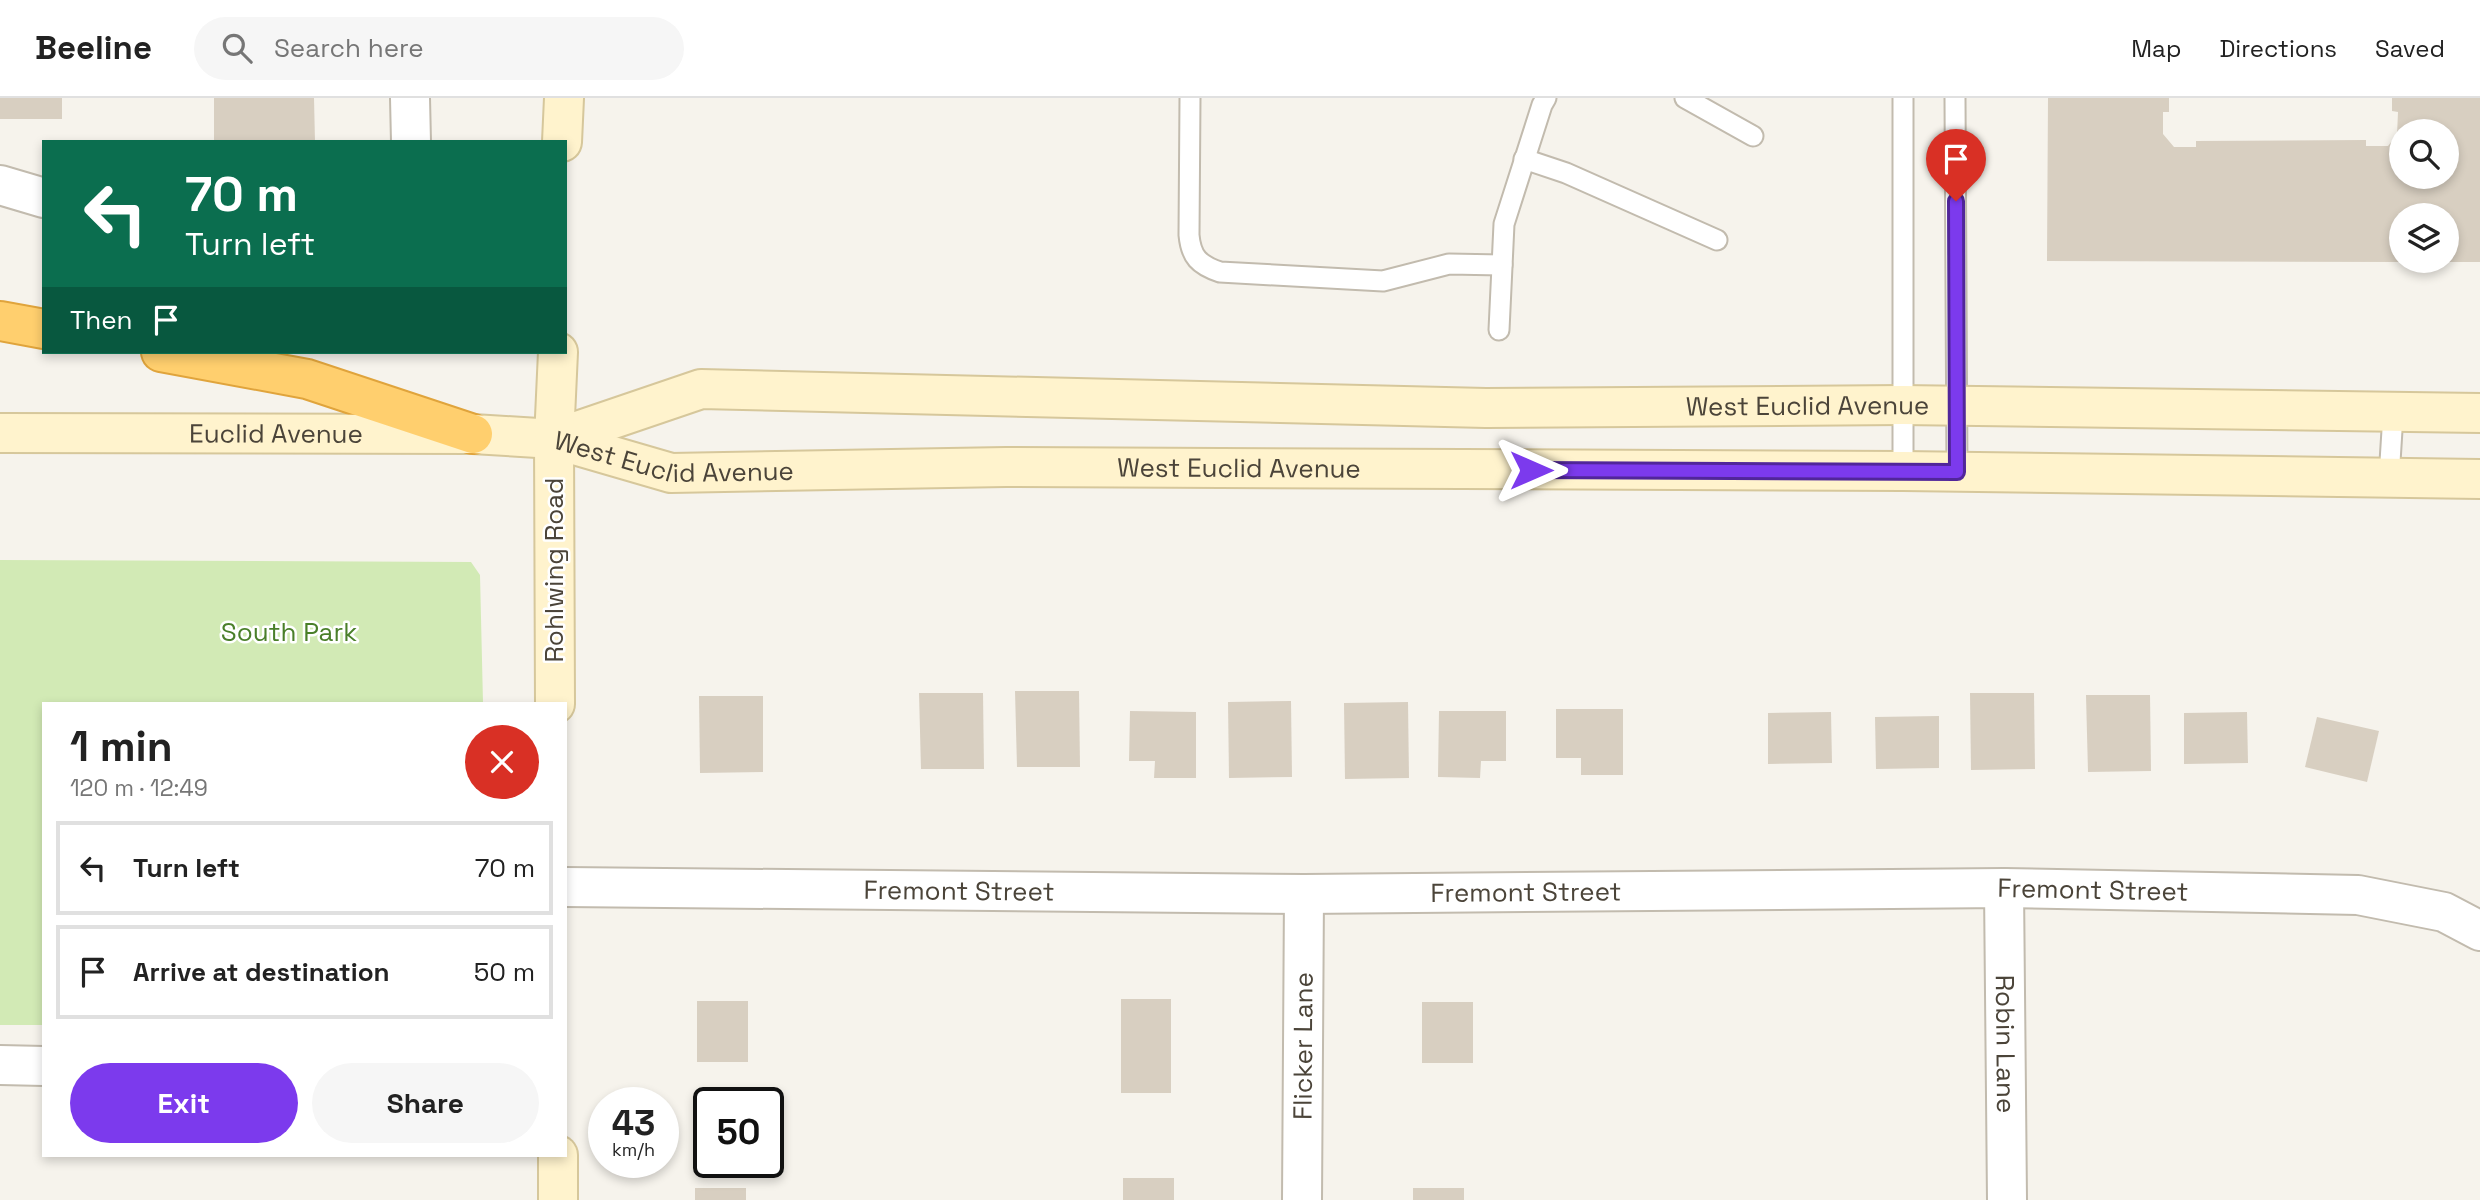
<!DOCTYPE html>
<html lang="en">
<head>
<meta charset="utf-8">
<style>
  body { margin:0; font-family:"Space Grotesk",sans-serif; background:#f6f6f6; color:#222; height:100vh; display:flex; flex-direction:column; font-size:26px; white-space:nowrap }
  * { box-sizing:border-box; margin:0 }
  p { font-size:23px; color:#767676 }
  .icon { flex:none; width:38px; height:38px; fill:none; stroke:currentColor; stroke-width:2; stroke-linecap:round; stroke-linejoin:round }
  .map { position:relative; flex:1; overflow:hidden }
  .sheet { position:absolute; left:42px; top:604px; width:525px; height:455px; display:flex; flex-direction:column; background:#fff; border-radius:0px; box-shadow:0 4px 10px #0003 }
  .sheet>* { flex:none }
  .guide { position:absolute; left:42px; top:42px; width:525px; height:214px; border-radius:0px; box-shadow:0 4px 10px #0003; background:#0b6e4f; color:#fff; overflow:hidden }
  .tools { position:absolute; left:2389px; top:21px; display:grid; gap:14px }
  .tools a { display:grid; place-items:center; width:70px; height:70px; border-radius:50%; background:#fff; box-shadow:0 4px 10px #0003; font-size:35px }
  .speed { position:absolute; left:588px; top:989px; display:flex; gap:14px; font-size:35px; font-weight:700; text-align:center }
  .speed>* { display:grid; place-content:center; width:91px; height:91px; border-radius:50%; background:#fff; box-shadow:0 4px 10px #0003; line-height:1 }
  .speed small { font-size:18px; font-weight:400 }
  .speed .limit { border:4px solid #111; border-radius:10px; background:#fff; color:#111 }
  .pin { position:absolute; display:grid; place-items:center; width:60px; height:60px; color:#fff; margin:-72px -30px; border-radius:50% 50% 50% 0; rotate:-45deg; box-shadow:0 0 7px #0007 }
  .pin .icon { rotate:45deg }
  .me { position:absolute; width:77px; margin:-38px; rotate:90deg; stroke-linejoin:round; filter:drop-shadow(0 0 5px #0008) }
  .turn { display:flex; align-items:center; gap:24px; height:147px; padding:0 28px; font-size:32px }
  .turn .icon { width:91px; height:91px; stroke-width:2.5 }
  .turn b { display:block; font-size:49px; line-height:60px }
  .then { display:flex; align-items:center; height:66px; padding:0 28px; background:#0003; gap:14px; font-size:26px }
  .round { display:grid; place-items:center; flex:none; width:74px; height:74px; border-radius:37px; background:#f6f6f6 }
  .overview { display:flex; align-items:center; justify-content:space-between; height:119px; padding:0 28px }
  h1 { font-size:42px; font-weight:800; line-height:52px }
  .action { display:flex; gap:14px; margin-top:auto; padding:14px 28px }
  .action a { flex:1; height:80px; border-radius:42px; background:#7c3aed; color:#fff; font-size:28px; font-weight:800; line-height:80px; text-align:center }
  .action a+a { background:#f6f6f6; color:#222 }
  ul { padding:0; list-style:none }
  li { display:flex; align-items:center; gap:21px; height:94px; margin:0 14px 10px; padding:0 14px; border:4px solid #e0e0e0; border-radius:0px }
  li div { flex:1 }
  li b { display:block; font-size:26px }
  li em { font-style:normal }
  header { display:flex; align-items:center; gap:42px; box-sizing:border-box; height:98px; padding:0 35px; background:#fff; border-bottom:2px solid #e0e0e0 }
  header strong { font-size:33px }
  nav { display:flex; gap:38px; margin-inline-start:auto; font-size:24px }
  .search { width:490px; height:63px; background:#f6f6f6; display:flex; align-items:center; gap:18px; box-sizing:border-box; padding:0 24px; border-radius:38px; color:#767676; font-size:26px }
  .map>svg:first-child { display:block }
  .green { fill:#d2eab5 }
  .building { fill:#d8cfc1; fill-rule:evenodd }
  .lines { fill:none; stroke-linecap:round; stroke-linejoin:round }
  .lane-casing { stroke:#c2bbae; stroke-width:23 }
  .street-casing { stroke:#c2bbae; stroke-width:42 }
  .secondary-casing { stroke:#d6c79b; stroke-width:42 }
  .highway-casing { stroke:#e0a43c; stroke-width:42 }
  .lane { stroke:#fff; stroke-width:19 }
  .street { stroke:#fff; stroke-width:38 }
  .secondary { stroke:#fff3cd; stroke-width:38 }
  .highway { stroke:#ffcf6e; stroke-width:38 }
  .route-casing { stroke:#51269a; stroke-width:18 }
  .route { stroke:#7c3aed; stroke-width:12 }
  .labels { text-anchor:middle; stroke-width:5; stroke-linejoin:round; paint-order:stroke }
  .street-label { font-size:26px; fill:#4b4439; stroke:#fff }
  .park-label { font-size:26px; fill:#4a7f2a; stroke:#fff }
</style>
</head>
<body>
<header>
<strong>Beeline</strong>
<div class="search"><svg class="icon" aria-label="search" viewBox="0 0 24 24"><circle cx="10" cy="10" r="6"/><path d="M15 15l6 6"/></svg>Search here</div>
<nav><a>Map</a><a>Directions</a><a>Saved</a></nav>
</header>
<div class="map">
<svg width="2480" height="1102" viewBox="0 0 2480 1102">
  <rect width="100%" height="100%" fill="#f6f3ec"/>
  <polygon class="green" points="0,462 471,464 480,477 483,605 44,606 44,927 0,927"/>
  <g class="building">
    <rect x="0" y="0" width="62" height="21"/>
    <polygon points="214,0 314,0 315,44 214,44"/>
    <path d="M2048,0H2169V14H2163V36L2174,49H2196V43L2366,42V48H2388L2397,37L2398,14L2392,13V0H2480V164H2446V117H2401V164L2047,163ZM2401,33H2446V79H2401Z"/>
    <polygon points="1015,593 1079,593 1080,669 1017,669"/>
    <polygon points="919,595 983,595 984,671 921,671"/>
    <polygon points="1970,595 2034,595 2035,671 1971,672"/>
    <polygon points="2086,597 2150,597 2151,673 2088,674"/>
    <polygon points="699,598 763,598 763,674 700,675"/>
    <polygon points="1291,603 1292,679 1229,680 1228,604"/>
    <polygon points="1408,604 1409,680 1345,681 1344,605"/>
    <polygon points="1556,611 1623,611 1623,677 1581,677 1581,660 1556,660"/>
    <polygon points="1130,613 1196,614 1196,680 1154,680 1155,663 1129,663"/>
    <polygon points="1439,613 1506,613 1506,663 1481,663 1480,680 1438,679"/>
    <polygon points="1831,614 1832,665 1768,666 1768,615"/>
    <polygon points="2247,614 2248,665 2184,666 2184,615"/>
    <polygon points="1939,618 1939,670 1876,671 1875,619"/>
    <polygon points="2317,619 2379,633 2367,684 2305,669"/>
    <rect x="1121" y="901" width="50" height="94"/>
    <rect x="697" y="903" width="51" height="61"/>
    <rect x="1422" y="904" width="51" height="61"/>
    <rect x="1123" y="1080" width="51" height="22"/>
    <rect x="695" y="1090" width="51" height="12"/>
    <rect x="1413" y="1090" width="51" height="12"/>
  </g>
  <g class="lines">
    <defs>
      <g id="lane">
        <path d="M1190,0L1189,137C1191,159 1199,167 1220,174L1383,183L1449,166L1502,167"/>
        <polyline points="1685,0 1753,38"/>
        <polyline points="1903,0 1903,373"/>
        <polyline points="1955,0 1957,374"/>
        <polyline points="1524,61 1566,75 1717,142"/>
        <polyline points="1499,232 1504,126 1542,7 1546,0"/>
        <polyline points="2389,380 2393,316"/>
      </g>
      <g id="street">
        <polyline points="410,0 411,44"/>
        <polyline points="0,87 44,100"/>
        <path id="s1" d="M565,789L1304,796L2004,790L2358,797L2444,814L2480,833"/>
        <path id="s2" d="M2004,790L2007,1102"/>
        <polyline points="0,967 44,968"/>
        <path id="s3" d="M1302,1102L1304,796"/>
      </g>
      <g id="secondary">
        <polyline points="562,44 564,0"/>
        <path id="s4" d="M0,335L473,336L554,341L671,375L1006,369L1903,373L2480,381"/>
        <path id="s5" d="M554,341L701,291L1486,310L1902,307L2480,315"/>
        <polyline points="555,606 554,341 558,254"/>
        <polyline points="558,1057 558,1102"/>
      </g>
      <g id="highway">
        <polyline points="0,223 44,231"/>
        <polyline points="161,254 307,281 473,336"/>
      </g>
    </defs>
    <use href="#lane" class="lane-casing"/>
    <use href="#street" class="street-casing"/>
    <use href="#secondary" class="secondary-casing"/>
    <use href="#highway" class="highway-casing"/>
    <use href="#lane" class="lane"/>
    <use href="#street" class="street"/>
    <use href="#secondary" class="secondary"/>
    <use href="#highway" class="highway"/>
  </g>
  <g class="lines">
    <defs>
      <polyline id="route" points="1531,372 1957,374 1956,103"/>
    </defs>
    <use href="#route" class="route-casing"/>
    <use href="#route" class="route"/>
  </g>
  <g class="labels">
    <g class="street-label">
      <text dy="9" stroke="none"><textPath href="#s5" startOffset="1262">West Euclid Avenue</textPath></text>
      <text dy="9" stroke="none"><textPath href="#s4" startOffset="276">Euclid Avenue</textPath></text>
      <text dy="9" stroke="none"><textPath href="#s4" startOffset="677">West Euclid Avenue</textPath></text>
      <text dy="9" stroke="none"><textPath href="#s4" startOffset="1244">West Euclid Avenue</textPath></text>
      <text transform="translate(554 472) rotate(-90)" y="9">Rohlwing Road</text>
      <text dy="9" stroke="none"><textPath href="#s1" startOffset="394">Fremont Street</textPath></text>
      <text dy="9" stroke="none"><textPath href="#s1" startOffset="1528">Fremont Street</textPath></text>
      <text dy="9" stroke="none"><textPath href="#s1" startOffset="961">Fremont Street</textPath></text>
      <text dy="9" stroke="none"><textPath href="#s2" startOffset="156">Robin Lane</textPath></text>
      <text dy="9" stroke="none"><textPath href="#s3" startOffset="154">Flicker Lane</textPath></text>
    </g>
    <g class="park-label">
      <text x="289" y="543">South Park</text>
    </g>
  </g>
</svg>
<div class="tools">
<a><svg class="icon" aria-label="search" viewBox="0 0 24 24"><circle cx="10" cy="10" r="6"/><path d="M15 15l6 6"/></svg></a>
<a><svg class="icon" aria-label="layers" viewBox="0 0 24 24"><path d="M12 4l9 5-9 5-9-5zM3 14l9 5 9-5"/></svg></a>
</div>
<div class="speed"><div>43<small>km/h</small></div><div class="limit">50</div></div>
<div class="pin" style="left:1956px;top:103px;background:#d93025"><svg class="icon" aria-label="arrive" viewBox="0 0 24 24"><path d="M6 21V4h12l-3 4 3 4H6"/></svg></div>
<svg class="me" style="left:1531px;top:372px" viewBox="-20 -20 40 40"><path d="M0-17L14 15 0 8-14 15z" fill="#7c3aed" stroke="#fff" stroke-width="4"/></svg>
<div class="guide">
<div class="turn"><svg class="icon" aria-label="left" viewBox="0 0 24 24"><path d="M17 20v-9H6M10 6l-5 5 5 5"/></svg><div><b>70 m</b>Turn left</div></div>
<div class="then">Then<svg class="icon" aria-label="arrive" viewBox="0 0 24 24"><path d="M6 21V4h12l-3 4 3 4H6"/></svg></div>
</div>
<section class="sheet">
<div class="overview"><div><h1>1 min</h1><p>120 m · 12:49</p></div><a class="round" style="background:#d93025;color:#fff"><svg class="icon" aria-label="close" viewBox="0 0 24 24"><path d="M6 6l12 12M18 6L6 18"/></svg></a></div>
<ul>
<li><svg class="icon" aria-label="left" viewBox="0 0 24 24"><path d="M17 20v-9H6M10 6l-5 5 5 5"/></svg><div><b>Turn left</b></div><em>70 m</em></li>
<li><svg class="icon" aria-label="arrive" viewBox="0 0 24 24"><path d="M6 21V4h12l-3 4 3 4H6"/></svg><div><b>Arrive at destination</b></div><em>50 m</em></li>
</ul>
<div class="action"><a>Exit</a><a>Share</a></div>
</section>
</div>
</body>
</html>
